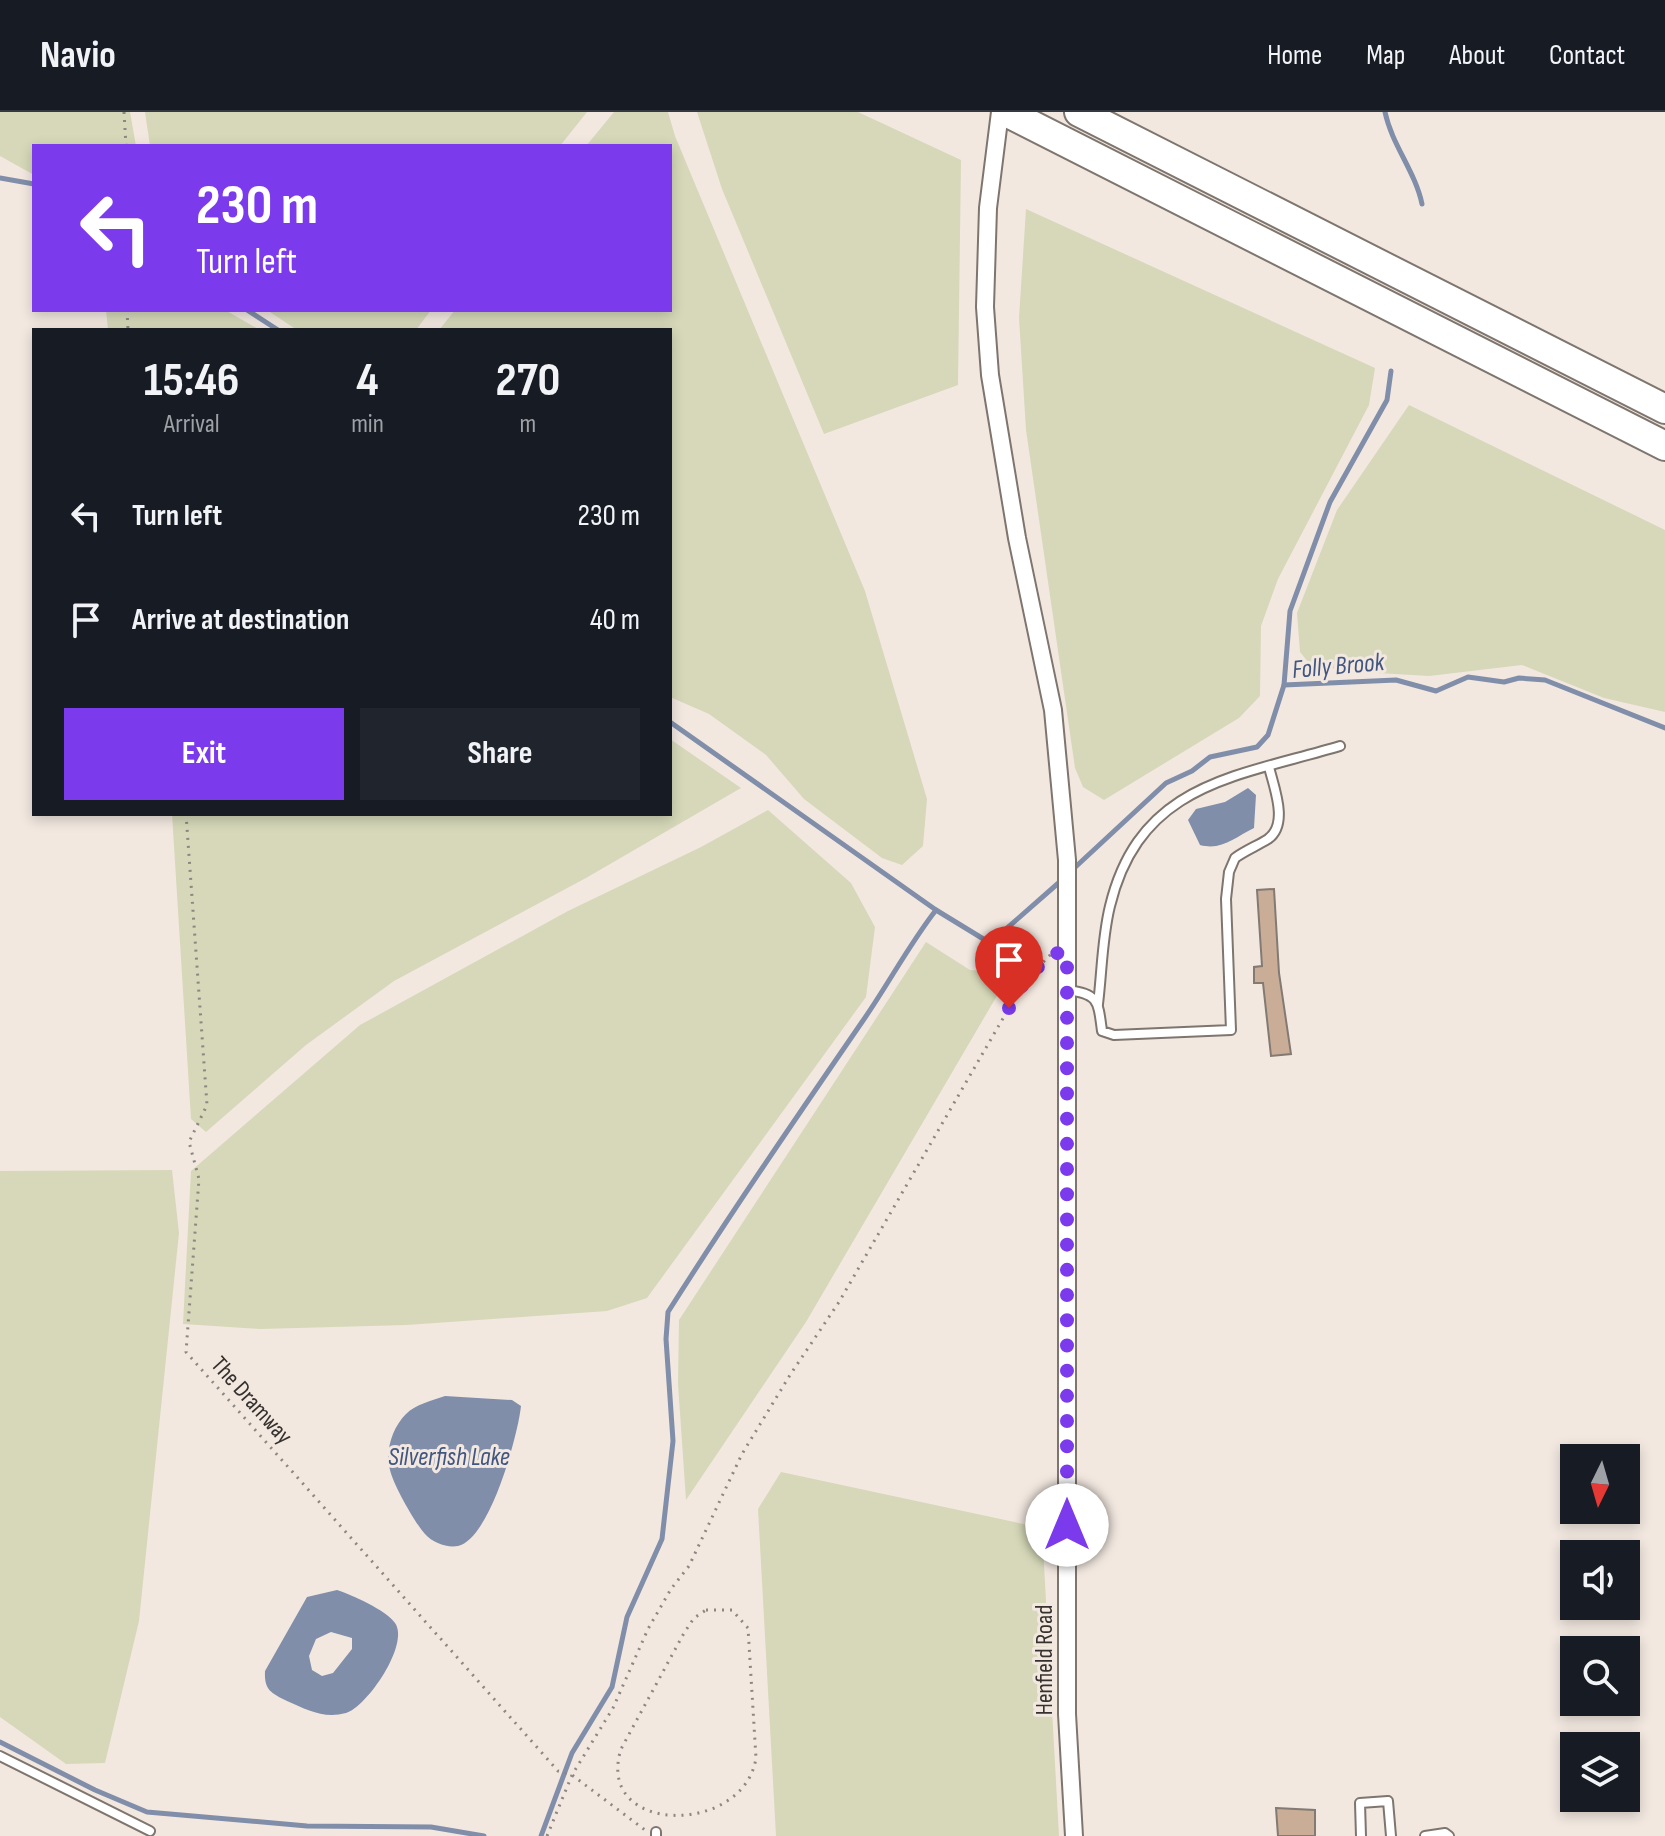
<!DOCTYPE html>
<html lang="en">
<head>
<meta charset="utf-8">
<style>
  body { margin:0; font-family:"Sofia Sans Condensed",sans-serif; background:#20242c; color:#f1f3f6; height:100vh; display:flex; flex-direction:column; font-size:30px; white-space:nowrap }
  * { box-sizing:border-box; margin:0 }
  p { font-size:26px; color:#9ea1a6 }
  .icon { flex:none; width:44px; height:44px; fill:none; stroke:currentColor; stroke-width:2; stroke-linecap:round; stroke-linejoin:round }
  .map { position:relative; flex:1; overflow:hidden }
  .drawer { position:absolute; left:32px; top:216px; width:640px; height:488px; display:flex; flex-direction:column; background:#171b24; border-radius:0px; box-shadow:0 4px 12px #0003 }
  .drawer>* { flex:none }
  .banner { position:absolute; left:32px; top:32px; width:640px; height:168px; border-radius:0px; box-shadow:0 4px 12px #0003; background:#7c3aed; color:#fff; overflow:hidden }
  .needle { width:52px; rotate:185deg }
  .controls { position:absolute; left:1560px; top:1332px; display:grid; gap:16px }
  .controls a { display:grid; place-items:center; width:80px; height:80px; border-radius:0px; background:#171b24; box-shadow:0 4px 12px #0003; font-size:40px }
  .pin { position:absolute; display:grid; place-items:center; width:68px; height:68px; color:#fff; margin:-82px -34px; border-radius:50% 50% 50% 0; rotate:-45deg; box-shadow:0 0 8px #0007 }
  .pin .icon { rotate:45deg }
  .me { position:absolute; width:88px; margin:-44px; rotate:0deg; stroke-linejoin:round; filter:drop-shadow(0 0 6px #0008) }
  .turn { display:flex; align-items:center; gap:28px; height:168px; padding:0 32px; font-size:36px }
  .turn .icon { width:104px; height:104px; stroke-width:2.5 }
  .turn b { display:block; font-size:56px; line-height:68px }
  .eta { display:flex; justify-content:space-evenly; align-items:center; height:136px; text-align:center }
  .eta b { font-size:48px; font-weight:700; line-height:56px }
  .cta { display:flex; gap:16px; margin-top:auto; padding:16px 32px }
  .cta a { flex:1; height:92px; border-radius:0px; background:#7c3aed; color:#fff; font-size:32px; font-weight:700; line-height:92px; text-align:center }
  .cta a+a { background:#20242c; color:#f1f3f6 }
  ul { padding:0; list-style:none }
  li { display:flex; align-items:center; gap:24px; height:104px; padding:0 32px }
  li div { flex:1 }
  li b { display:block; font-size:30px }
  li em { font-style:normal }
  header { display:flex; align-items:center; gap:48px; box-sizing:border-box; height:112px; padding:0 40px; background:#171b24; border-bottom:2px solid #363941 }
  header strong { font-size:38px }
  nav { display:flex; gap:44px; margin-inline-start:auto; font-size:28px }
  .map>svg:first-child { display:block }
  .green { fill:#d6d8b9 }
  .water { fill:#808eaa; fill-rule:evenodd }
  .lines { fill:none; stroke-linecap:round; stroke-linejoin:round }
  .stream { stroke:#808eaa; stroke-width:5 }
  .building { fill:#c9ad97; stroke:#827a73; stroke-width:2 }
  .lane-casing { stroke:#7e756e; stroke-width:12 }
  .street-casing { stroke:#7e756e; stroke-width:20 }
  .highway-casing { stroke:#7e756e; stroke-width:32 }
  .path { stroke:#8d8681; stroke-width:3; stroke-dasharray:2 6; stroke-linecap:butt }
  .lane { stroke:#fff; stroke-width:8 }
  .street { stroke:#fff; stroke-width:16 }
  .highway { stroke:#fff; stroke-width:28 }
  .route { stroke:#7c3aed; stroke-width:14; stroke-dasharray:0 25.2 }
  .labels { text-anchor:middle; stroke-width:6; stroke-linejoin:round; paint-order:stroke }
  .street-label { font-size:24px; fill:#35312e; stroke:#f2e8e0 }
  .water-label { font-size:26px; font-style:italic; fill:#415680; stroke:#f2e8e0 }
</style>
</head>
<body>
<header>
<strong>Navio</strong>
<nav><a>Home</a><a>Map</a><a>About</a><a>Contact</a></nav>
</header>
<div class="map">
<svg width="1665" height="1724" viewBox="0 0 1665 1724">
  <rect width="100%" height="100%" fill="#f2e8e0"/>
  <g class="green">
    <polygon points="0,0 130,0 136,34 34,34 34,63 0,44"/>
    <polygon points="145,0 587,0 560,34 150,34"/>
    <polygon points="614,0 668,0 675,24 865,479 927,687 923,734 902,753 882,746 804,687 766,643 709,602 670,585 670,218 439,218 455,198 670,198 670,34 586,34"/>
    <polygon points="697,0 858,0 961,48 958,273 824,322 722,77"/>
    <polygon points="1026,97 1375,256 1369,293 1278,467 1261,514 1260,584 1239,606 1104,688 1083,675 1075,656 1026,318 1019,206"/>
    <polygon points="106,198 225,198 260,218 108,218"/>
    <polygon points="267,198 431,198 416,218 297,218"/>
    <polygon points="1409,293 1665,418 1665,600 1604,586 1522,553 1429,564 1343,559 1308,550 1300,540 1297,501 1337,398"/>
    <polygon points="670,627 741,676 586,766 394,869 306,933 206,1020 191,1007 172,702 670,702"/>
    <polygon points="768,698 851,771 875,815 866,885 647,1186 607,1199 407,1213 260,1217 183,1212 191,1059 360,913 568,799 701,735"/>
    <polygon points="926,830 970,858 999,860 998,882 806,1210 686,1388 678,1272 679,1208"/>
    <polygon points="172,1058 179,1121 139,1509 105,1651 66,1652 0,1605 0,1059"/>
    <polygon points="781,1360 1042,1416 1059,1724 776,1724 758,1397"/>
  </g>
  <g class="water">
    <path d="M1248,676L1256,683L1254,716C1235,725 1222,739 1200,733L1188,708L1196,697L1225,690Z"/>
    <path d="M445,1284L512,1288L521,1294C518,1323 490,1427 458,1434C447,1436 433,1431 425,1422C415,1411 393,1372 390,1358C385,1339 392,1316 406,1302C416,1292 431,1289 445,1284Z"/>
    <path d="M337,1478C352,1483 386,1498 395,1511C410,1532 367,1595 346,1601C324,1607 307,1598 287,1589C271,1581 264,1578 265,1559L307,1485ZM331,1520L352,1526V1537L333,1561L322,1564L312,1558L309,1544L316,1527Z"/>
  </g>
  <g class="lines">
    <g class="stream">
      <path d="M1385,0C1392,33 1415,59 1422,92"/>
      <polyline points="0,66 34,72"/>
      <polyline points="247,198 278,218"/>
      <polyline points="1284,573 1290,499 1330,390 1387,288 1391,259"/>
      <polyline points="670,610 936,798"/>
      <polyline points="1070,760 1166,671 1192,659 1210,645 1257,635 1268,623 1284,573 1396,568 1436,579 1468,565 1504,570 1519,566 1545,568 1665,616"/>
      <polyline points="0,1630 95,1678 147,1700 307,1714 431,1715 484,1724"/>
      <path d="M541,1724L572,1641L612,1575L627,1505L662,1427L673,1329L666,1227L668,1200C730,1102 796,1006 862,910C888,873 908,834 936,798L990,831L1063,767"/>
    </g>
  </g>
  <g class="building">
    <polygon points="1274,777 1279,861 1291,942 1271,944 1263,871 1254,871 1254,855 1262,854 1257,778"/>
    <polygon points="1276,1696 1315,1698 1315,1724 1278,1724"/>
  </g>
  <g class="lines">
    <defs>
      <g id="lane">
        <path d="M1067,878C1099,882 1098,889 1102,919L1114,923L1231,918L1226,787L1229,760L1235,746C1246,738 1257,734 1268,727C1289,712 1274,676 1269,655"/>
        <path d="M1098,892C1102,860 1102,826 1110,794C1140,671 1236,665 1340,634"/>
        <polyline points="0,1644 150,1719"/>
        <polyline points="656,1720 656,1724"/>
        <polyline points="1361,1724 1360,1691 1388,1689 1391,1724"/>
        <polyline points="1425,1724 1445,1721 1449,1724"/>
      </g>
      <polyline id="street" points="1000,0 988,96 985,195 990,263 1017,426 1053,598 1067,748 1067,1602 1074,1724"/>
      <g id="highway">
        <polyline points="1006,0 1665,334"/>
        <polyline points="1079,0 1665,297"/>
      </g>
    </defs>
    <use href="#lane" class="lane-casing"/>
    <use href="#street" class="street-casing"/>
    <use href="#highway" class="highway-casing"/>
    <g class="path">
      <polyline points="124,0 126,34"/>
      <polyline points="127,198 128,218"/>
      <polyline points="186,702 207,993 189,1030 199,1067 186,1240 558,1659 572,1663 645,1718"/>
      <path d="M706,1498H732L748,1516L756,1646C744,1724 594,1724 621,1637L684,1521L694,1506Z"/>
      <polyline points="547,1724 572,1663 613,1596 648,1517 671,1477 689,1454 742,1342 790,1263 839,1190 1024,870 1051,842"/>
    </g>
    <use href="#lane" class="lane"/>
    <use href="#street" class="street"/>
    <use href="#highway" class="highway"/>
  </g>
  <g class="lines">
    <polyline class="route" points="1009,896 1024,870 1050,842 1067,840 1067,1413"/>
  </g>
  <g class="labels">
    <g class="street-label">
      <text transform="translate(252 1288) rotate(48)" y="8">The Dramway</text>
      <text transform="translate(1044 1548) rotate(-90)" y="8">Henfield Road</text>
    </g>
    <g class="water-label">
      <text transform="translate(1338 553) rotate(-5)" y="9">Folly Brook</text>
      <text x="449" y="1353">Silverfish Lake</text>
    </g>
  </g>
</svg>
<div class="controls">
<a><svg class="needle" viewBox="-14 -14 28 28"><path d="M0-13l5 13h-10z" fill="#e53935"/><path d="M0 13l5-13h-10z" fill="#9ea1a6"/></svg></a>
<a><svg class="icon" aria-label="sound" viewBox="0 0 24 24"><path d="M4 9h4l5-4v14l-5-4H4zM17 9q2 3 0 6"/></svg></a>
<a><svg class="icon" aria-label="search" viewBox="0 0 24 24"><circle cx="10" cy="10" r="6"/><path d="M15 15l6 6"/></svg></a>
<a><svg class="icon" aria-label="layers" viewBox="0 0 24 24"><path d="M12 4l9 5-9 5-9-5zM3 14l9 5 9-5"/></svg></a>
</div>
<div class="pin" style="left:1009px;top:896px;background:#d93025"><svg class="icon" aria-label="arrive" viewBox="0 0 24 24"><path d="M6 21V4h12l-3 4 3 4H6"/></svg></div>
<svg class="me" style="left:1067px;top:1413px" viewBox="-20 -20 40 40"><circle r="19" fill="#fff"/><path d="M0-13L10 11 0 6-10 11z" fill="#7c3aed"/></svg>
<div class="banner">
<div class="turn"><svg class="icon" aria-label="left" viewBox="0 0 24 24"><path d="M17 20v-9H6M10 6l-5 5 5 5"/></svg><div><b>230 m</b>Turn left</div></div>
</div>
<section class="drawer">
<div class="eta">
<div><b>15:46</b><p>Arrival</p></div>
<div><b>4</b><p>min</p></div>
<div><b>270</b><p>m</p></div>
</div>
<ul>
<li><svg class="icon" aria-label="left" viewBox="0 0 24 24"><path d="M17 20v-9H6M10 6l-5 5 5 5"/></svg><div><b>Turn left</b></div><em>230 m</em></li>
<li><svg class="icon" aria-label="arrive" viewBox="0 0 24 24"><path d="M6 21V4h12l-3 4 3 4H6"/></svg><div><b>Arrive at destination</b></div><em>40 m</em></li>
</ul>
<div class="cta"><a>Exit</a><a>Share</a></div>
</section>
</div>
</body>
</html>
